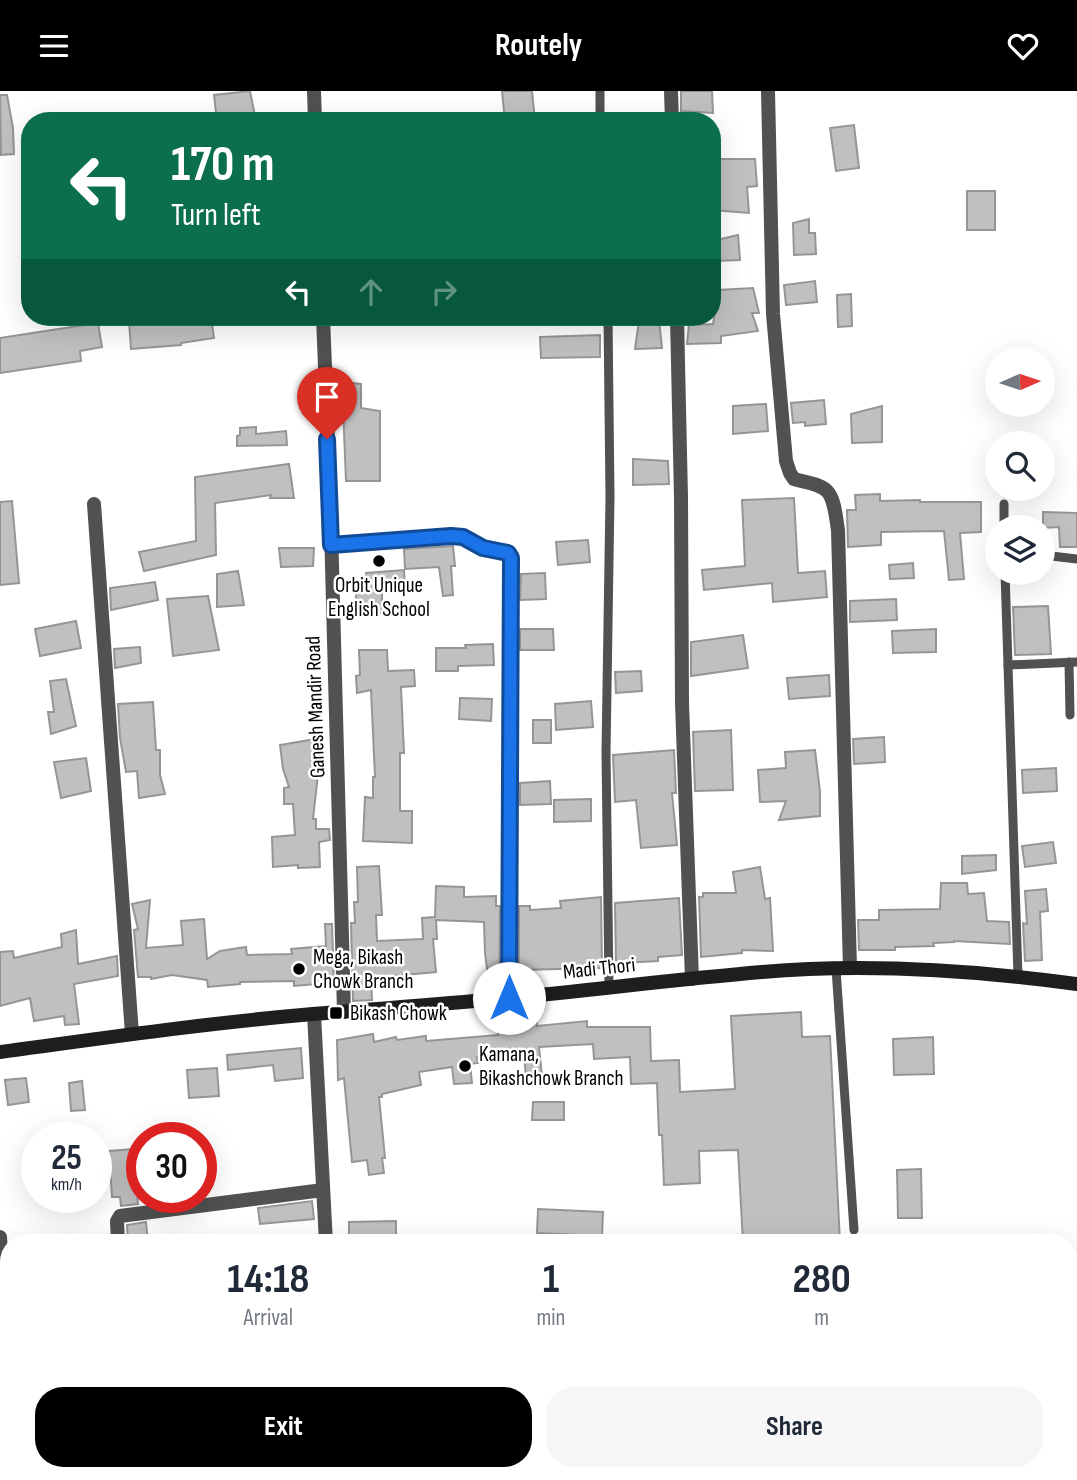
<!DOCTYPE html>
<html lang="en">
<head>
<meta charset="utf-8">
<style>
  body { margin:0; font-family:"Sofia Sans Condensed",sans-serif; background:#f6f6f7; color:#1f2937; height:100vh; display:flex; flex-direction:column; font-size:26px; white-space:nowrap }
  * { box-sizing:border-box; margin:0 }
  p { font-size:23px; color:#747a83 }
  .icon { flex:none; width:38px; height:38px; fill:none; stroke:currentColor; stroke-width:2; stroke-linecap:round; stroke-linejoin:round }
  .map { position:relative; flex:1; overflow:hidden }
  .details { position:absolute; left:0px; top:1143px; width:1078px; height:247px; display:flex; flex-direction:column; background:#fff; border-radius:28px 28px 0 0; box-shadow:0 7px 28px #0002 }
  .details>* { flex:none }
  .hud { position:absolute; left:21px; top:21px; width:700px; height:214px; border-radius:28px; box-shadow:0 7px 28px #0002; background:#0b6e4f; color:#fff; overflow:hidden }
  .needle { width:46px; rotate:87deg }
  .fabs { position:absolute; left:985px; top:256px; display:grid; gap:14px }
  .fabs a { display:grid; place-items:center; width:70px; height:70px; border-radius:50%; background:#fff; box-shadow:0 7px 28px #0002; font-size:35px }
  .speed { position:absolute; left:21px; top:1031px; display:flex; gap:14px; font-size:35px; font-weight:700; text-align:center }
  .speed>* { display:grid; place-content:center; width:91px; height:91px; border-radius:50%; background:#fff; box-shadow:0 7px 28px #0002; line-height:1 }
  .speed small { font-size:18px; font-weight:400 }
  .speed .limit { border:10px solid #d22; background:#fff; color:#111 }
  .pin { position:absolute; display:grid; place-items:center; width:60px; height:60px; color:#fff; margin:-72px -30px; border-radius:50% 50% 50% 0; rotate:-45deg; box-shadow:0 0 7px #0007 }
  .pin .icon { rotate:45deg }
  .me { position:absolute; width:77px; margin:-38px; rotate:0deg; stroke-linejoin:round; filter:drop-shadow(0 0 5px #0008) }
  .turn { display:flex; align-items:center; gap:24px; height:147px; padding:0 35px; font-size:32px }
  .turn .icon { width:91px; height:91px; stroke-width:2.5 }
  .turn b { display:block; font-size:49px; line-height:60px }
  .lanes { display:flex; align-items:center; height:66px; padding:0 35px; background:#0003; justify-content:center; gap:35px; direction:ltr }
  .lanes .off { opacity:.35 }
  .eta { display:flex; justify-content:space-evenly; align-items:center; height:119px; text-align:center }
  .eta b { font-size:42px; font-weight:700; line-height:49px }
  .action { display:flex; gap:14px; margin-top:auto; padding:14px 35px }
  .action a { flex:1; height:80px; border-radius:28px; background:#000; color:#fff; font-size:28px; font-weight:700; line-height:80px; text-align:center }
  .action a+a { background:#f6f6f7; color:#1f2937 }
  header { display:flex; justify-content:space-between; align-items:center; height:91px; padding:0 35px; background:#000; color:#fff; font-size:32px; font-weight:700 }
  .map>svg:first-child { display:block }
  .building { fill:#c0c0c0; stroke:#959595; stroke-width:2 }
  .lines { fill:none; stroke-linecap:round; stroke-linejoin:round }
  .lane { stroke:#515151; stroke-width:9 }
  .street { stroke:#515151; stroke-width:14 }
  .secondary { stroke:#1e1e1e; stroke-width:14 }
  .route-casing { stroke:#114b97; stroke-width:18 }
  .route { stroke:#1a73e8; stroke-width:12 }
  .poi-dot { fill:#000; stroke:#fff; stroke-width:2.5 }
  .labels { text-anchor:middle; stroke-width:5; stroke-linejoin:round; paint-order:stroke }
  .poi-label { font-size:21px; fill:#000; stroke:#fff; text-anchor:start }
  .street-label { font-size:21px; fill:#000; stroke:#fff }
</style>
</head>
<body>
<header><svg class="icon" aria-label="menu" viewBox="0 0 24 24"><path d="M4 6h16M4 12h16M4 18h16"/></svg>Routely<svg class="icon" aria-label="heart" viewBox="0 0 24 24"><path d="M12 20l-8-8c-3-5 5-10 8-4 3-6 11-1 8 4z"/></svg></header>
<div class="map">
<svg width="1077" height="1389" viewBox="0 0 1077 1389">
  <rect width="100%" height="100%" fill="#fff"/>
  <g class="building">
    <polygon points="250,0 256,30 217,30 214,4"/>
    <polygon points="502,0 532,0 535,30 505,30"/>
    <polygon points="681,0 712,0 713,22 681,20"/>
    <polygon points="0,4 7,4 13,37 14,63 1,64"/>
    <polygon points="854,34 859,77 836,80 830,37"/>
    <polygon points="712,68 755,68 757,95 747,96 749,122 712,119"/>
    <rect x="967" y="100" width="28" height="39"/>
    <polygon points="809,128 809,142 815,142 816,163 794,164 793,132"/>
    <polygon points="738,144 740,169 715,170 712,150"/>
    <polygon points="815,190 817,211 786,214 784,194"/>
    <polygon points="753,197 759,222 752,222 758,240 721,245 721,252 687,253 689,234 713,233 718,199"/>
    <polygon points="851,203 852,235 838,236 837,204"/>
    <polygon points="185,226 211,226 214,247 181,252 181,254 131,258 129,231"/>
    <polygon points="659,229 662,257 635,258 639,230"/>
    <polygon points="98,232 102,256 80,260 81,270 0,282 0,247"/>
    <polygon points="600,244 600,266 541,267 540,246"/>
    <polygon points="342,291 361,293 361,317 380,320 380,390 346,390"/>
    <polygon points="824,309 826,333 805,335 805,331 793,332 791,312"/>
    <polygon points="766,313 768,340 733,343 733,315"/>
    <polygon points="882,315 882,351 852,352 851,323"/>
    <polygon points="256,336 256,343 286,340 287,354 237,355 237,345 240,344 240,337"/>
    <polygon points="633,368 668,370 669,393 633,394"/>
    <polygon points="289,373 294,407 270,407 271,404 215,412 216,464 144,480 139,461 196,450 195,386"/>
    <polygon points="880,403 880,410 920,409 920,411 981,411 981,441 960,442 964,488 949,489 944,440 881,441 881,454 848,456 847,419 856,419 855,404"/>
    <polygon points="794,407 798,482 825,480 827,506 773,511 772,492 704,499 702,479 745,475 742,409"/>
    <polygon points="12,410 19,492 0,494 0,411"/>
    <polygon points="1043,421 1077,422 1077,456 1060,456 1059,436 1043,437"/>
    <polygon points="588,449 590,471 558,474 556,451"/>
    <polygon points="453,455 455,475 451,475 453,504 443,505 439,476 405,478 404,458"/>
    <polygon points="279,457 314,457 313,475 281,476"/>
    <polygon points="913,472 914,487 890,488 889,474"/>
    <polygon points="404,479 405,497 382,499 382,522 356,521 356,502 368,502 366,482"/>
    <polygon points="238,480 244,514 217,516 217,483"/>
    <polygon points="545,482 546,508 520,509 521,483"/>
    <polygon points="155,491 158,509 111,519 110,497"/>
    <polygon points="208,505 219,559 173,565 167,508"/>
    <polygon points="896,508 897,529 850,531 850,510"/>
    <polygon points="1048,515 1051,563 1015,564 1013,516"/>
    <polygon points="76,530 81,557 40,565 35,538"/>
    <polygon points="520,538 553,538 554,559 520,559"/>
    <polygon points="936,538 936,561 893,562 892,540"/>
    <polygon points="743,544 748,577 691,585 691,551"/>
    <polygon points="493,553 494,574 458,575 458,580 436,580 436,557 466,557 465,554"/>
    <polygon points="140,556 141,572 115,577 114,558"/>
    <polygon points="359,559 387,559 388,580 414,579 415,595 401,596 404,662 400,662 400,720 412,720 412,752 363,750 365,706 373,707 373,686 375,686 371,599 357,602 356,585 360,584"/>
    <polygon points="641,580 642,600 616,602 615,581"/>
    <polygon points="829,584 830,605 789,608 787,587"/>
    <polygon points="66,588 76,635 51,643 48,621 54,621 50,590"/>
    <polygon points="460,607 492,608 491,630 459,628"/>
    <polygon points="591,610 593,636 556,639 555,613"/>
    <polygon points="153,611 156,659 160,659 160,684 165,703 139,707 137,680 126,681 120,647 118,613"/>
    <rect x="533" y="629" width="18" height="23"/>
    <polygon points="731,639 733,699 695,700 693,641"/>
    <polygon points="884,646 885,671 854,673 853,648"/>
    <polygon points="315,648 317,670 319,670 318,683 313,728 316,728 316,738 329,738 330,749 319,751 320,776 298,777 298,774 273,776 272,746 295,744 293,713 284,713 284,697 289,696 283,678 280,654"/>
    <polygon points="674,659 676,702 672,702 677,754 641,757 636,709 615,711 613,664"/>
    <polygon points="815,659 820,701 820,725 779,729 786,710 760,711 758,679 786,677 785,661"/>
    <polygon points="86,667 91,700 61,707 54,671"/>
    <polygon points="1056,677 1057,700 1023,702 1022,679"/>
    <polygon points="550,690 551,713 520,714 520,692"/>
    <polygon points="591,708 591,730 554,731 554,709"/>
    <polygon points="1053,751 1056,772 1025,776 1022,755"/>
    <polygon points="996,764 996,779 962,783 962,765"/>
    <polygon points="379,775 382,824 376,824 377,850 423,848 422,827 435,826 436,795 464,796 464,806 496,805 496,815 500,815 499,898 490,899 485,863 484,831 436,829 437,848 433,848 436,881 371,887 372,909 353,910 351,832 355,832 354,811 358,811 357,776"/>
    <polygon points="760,776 765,808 770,807 773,860 742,859 742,862 701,866 699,806 703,806 703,802 736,802 733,781"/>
    <polygon points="941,792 967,792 968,803 984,802 987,830 1009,831 1010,853 954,850 954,851 933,852 934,855 895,856 895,859 859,859 858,829 879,829 879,819 940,818"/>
    <polygon points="1046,798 1048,820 1040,821 1042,869 1025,870 1023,832 1027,833 1025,800"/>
    <polygon points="601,806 602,877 519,879 519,815 530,815 530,819 561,817 560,810"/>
    <polygon points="679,807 682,864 658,866 658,870 622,872 622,875 616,875 615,812"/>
    <polygon points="150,809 146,857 183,854 181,830 204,828 207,868 220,860 246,856 247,864 292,863 291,858 326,855 325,833 332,833 334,896 328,896 328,892 294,895 294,890 240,891 240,893 208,896 207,889 172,884 151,888 151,886 138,886 134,839 138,838 132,813"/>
    <polygon points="76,839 78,873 117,865 118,885 74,893 79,933 65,934 64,925 34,930 30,907 0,915 0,861 13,860 14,867 62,856 61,843"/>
    <polygon points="801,921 802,946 830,945 840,1152 743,1152 738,1059 699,1060 700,1092 664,1094 662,1044 659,1044 657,992 631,993 630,966 594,968 593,953 539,956 542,985 526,986 524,964 477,966 478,972 470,973 472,992 454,993 452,976 419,981 421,994 382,1003 382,1006 379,1006 385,1067 382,1067 384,1082 369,1084 367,1069 352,1071 344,987 338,989 337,949 373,943 374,951 396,946 397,949 426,945 426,950 498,944 497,932 536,928 537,935 587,930 587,936 650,936 651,970 679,969 680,1001 735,998 731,925"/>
    <polygon points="933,946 934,983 894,984 893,948"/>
    <polygon points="301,957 303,987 275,990 273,974 228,979 227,964"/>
    <polygon points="217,977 219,1005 189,1007 187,979"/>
    <polygon points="26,987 29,1011 8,1014 5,989"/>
    <polygon points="82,990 85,1019 71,1020 69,992"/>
    <polygon points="533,1011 564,1011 564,1029 532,1029"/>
    <polygon points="134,1058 138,1113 121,1115 120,1106 112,1106 109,1060"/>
    <polygon points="921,1078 922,1127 898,1127 897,1079"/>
    <polygon points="312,1110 314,1128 260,1133 258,1117"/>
    <polygon points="538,1118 603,1121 602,1145 537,1142"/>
    <polygon points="396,1130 396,1152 349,1152 349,1131"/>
    <polygon points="146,1131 148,1152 128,1152 127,1134"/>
  </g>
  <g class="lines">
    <g class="lane">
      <polyline points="600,0 600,30"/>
      <polyline points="608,226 610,406 606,661 609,896"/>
      <polyline points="1004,413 1004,436"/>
      <polyline points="1043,464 1077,468"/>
      <polyline points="1005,481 1018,885"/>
      <polyline points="1069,571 1070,624"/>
      <polyline points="1008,574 1077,571"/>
      <polyline points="836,878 854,1139"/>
    </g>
    <g class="street">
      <polyline points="314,0 315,30"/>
      <polyline points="671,0 672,30"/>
      <path d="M768,0L773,223L786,370L790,382L794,388C803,391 819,392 827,400C835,408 836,428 838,439L850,877"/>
      <polyline points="323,226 330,400 344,921"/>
      <polyline points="677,226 681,407 682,612 692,888"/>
      <polyline points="94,413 132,943"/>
      <polyline points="331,454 451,445 463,446 483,457 502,460 508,462 511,467 509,907"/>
      <polyline points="314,923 326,1152"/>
      <polyline points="0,1146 9,1279"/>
      <polyline points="118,1152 117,1130 120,1125 323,1099"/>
      <polyline points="15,1381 16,1389"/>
      <polyline points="339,1381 340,1389"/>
    </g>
    <path class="secondary" d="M0,961C104,947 208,932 313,923C378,918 443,913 508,907C593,899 678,888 762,881C868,872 973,879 1077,893"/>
  </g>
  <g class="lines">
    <defs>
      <polyline id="route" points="327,348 331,454 451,445 463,446 483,457 508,462 511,467 509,907"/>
    </defs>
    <use href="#route" class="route-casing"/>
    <use href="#route" class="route"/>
  </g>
  <g class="poi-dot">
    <circle cx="379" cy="470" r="7"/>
    <circle cx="299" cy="878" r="7"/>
    <rect x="329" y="915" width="14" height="14" rx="3.5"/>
    <circle cx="465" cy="975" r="7"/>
  </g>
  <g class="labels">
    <g class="poi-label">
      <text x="379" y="501" text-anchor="middle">Orbit Unique<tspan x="379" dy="24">English School</tspan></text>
      <text x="313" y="873">Mega, Bikash<tspan x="313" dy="24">Chowk Branch</tspan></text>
      <text x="350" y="929">Bikash Chowk</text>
      <text x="479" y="970">Kamana,<tspan x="479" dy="24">Bikashchowk Branch</tspan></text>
    </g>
    <g class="street-label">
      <text transform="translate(315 616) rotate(-92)" y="7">Ganesh Mandir Road</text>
      <text transform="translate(599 877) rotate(-6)" y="7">Madi Thori</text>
    </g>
  </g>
</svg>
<div class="fabs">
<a><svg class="needle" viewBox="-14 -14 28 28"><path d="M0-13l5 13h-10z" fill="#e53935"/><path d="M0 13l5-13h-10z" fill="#747a83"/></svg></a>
<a><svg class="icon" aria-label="search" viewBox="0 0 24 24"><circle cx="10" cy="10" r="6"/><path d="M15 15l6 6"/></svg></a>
<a><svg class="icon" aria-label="layers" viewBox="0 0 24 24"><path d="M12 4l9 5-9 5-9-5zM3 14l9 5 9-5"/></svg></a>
</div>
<div class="speed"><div>25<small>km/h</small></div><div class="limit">30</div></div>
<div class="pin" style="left:327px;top:348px;background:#d93025"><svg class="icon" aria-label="arrive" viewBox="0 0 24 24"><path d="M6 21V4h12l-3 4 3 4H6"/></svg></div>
<svg class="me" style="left:509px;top:907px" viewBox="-20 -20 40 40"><circle r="19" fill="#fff"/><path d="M0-13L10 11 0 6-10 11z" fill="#1a73e8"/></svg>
<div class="hud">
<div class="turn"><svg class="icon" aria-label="left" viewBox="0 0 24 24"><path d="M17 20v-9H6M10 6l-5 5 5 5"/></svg><div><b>170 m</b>Turn left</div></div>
<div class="lanes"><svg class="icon" aria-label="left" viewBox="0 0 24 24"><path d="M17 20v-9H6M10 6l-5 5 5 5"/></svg><svg class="icon off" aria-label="ahead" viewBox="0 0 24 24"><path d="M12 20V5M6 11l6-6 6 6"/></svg><svg class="icon off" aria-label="right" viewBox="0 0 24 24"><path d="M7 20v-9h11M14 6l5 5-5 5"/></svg></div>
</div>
<section class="details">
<div class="eta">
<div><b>14:18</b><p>Arrival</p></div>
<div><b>1</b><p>min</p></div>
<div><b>280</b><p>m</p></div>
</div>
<div class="action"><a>Exit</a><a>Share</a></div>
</section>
</div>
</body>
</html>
